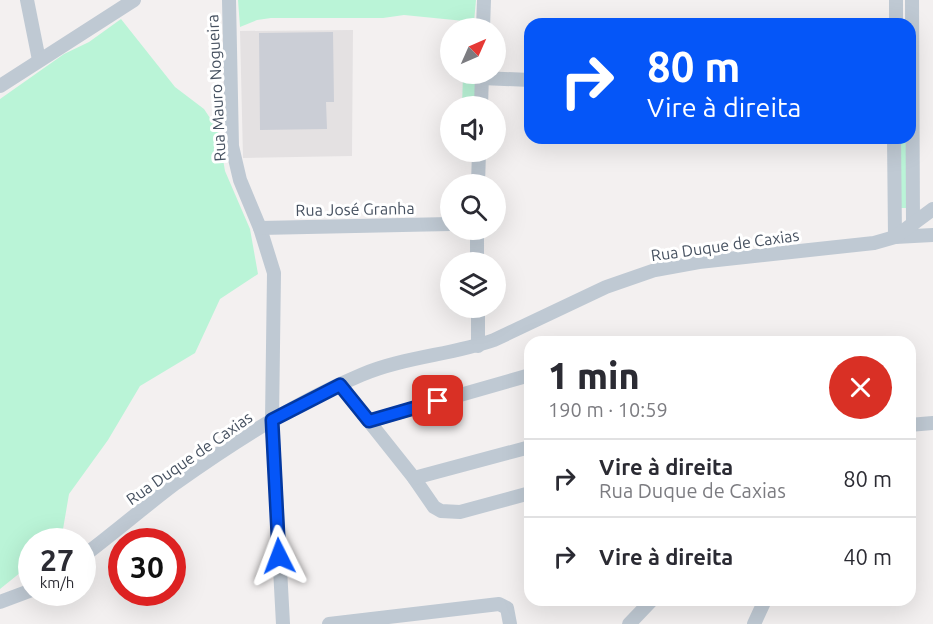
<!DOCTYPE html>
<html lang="pt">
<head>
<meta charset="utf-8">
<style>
  body { margin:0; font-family:Ubuntu,sans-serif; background:#f7f7f7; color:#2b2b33; height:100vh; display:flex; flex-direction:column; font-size:22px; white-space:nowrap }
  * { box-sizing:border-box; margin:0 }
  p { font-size:20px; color:#7c7c81 }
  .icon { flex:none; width:33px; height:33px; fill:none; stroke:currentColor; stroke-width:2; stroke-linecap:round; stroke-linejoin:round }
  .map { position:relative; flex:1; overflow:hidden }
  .side { position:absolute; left:524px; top:336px; width:392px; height:270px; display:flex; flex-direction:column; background:#fff; border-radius:18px; box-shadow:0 6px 24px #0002 }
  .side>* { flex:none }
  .top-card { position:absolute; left:524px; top:18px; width:392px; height:126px; border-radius:18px; box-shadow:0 6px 24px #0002; background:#0556f8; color:#fff; overflow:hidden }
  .needle { width:39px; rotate:45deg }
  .buttons { position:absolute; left:440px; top:18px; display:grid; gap:12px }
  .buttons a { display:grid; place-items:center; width:66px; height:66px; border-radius:50%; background:#fff; box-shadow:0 6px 24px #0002; font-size:30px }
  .speed { position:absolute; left:18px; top:528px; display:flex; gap:12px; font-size:30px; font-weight:700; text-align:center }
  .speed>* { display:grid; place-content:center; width:78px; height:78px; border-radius:50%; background:#fff; box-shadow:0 6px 24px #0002; line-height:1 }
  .speed small { font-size:15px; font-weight:400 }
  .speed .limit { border:9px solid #d22; background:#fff; color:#111 }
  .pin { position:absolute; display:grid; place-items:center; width:51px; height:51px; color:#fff; margin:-26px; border-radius:12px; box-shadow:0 3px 9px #0006 }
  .me { position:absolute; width:66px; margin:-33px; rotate:357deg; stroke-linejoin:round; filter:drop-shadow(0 0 4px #0008) }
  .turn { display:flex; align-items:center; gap:21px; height:126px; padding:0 24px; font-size:27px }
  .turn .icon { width:78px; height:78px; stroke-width:2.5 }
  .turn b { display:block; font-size:42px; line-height:51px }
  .round { display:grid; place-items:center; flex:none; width:63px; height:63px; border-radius:32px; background:#f7f7f7 }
  .head { display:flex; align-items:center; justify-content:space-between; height:102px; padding:0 24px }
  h1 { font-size:36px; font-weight:800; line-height:45px }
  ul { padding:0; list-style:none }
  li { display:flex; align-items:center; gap:18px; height:78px; padding:0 24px; border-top:2px solid #e1e1e2 }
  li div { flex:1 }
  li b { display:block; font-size:22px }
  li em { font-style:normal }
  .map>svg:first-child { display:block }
  .education { fill:#e4e1e2 }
  .green { fill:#baf4d7 }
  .building { fill:#cbced6 }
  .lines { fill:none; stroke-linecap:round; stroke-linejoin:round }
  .minor { stroke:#bfc9d3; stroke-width:14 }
  .route-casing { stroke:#0338a1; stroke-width:15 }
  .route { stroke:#0556f8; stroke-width:10 }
  .labels { text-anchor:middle; stroke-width:6; stroke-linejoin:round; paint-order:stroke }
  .street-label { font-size:16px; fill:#465160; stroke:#fff }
</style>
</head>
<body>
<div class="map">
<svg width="933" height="624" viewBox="0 0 933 624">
  <rect width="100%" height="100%" fill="#f3f0f0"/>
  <polygon class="education" points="353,30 352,156 243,158 240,31"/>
  <g class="green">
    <polygon points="238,0 476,0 474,22 404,15 383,18 271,18 257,20 240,27"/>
    <polygon points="121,19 175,87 204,109 218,130 225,171 250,229 258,274 220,299 195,353 140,386 108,440 69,494 61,541 32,542 31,564 0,589 0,99 64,54 89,42"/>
    <polygon points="463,74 477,74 478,106 462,106"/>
    <polygon points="897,138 909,138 911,208 897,208"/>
  </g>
  <polygon class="building" points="333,32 334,102 326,102 327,129 260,130 259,33"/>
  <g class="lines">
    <g class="minor">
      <polyline points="27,0 39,60"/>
      <polyline points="229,0 232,146 240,180 260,228 274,273 272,420 283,624"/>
      <polyline points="912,0 913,224"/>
      <polyline points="896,24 896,0"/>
      <polyline points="483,28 484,0"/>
      <polyline points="482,78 530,80"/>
      <polyline points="0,86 134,0"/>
      <polyline points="481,106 482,74"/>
      <polyline points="894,138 895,237 933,235"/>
      <polyline points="478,184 479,152"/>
      <polyline points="260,228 450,224"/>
      <polyline points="477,230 477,262"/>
      <polyline points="478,308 478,346"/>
      <polyline points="340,385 414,478 434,507 441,511 460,512 530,493"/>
      <polyline points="369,421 530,375"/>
      <polyline points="909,425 933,423"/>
      <polyline points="414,478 530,447"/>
      <path d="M82,557C114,533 144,507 176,483C234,442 296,402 361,375C403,357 451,355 494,340L606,287L655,270L699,262L874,243L895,237L933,209"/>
      <polyline points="0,602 32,590"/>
      <polyline points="329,624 499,604 507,608 510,624"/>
      <polyline points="629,624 652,600"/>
      <polyline points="754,624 765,600"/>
    </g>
  </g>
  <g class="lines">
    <defs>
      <polyline id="route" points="279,556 272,420 340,385 369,421 438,401"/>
    </defs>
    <use href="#route" class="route-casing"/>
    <use href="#route" class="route"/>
  </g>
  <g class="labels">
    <g class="street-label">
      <text transform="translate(216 88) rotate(-93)" y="6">Rua Mauro Nogueira</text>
      <text transform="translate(355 209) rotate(-1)" y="6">Rua José Granha</text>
      <text transform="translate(725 245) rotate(-8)" y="6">Rua Duque de Caxias</text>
      <text transform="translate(189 458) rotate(-35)" y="6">Rua Duque de Caxias</text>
    </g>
  </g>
</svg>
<div class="buttons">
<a><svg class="needle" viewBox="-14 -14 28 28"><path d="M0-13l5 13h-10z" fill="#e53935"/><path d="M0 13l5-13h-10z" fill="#7c7c81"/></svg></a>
<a><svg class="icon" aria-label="sound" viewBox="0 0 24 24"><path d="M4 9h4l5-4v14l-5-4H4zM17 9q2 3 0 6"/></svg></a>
<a><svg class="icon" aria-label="search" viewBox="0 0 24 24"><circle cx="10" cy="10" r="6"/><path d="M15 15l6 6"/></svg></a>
<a><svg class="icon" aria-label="layers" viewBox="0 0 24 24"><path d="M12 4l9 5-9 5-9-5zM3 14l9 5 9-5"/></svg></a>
</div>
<div class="speed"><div>27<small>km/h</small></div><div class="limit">30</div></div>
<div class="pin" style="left:438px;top:401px;background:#d93025"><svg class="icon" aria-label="arrive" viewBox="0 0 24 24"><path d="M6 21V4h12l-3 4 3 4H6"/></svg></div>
<svg class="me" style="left:279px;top:556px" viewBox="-20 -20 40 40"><path d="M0-17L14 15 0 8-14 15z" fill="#0556f8" stroke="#fff" stroke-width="4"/></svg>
<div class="top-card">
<div class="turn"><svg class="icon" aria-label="right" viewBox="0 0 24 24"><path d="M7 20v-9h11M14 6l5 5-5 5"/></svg><div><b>80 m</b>Vire à direita</div></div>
</div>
<section class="side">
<div class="head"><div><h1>1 min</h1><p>190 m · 10:59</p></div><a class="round" style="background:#d93025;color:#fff"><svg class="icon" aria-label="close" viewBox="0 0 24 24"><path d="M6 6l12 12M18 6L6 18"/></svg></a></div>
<ul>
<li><svg class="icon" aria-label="right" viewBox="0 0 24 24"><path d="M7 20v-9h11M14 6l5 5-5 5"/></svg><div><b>Vire à direita</b><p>Rua Duque de Caxias</p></div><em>80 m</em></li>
<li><svg class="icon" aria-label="right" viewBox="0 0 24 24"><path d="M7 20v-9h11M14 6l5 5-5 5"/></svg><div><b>Vire à direita</b></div><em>40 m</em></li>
</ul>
</section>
</div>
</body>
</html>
